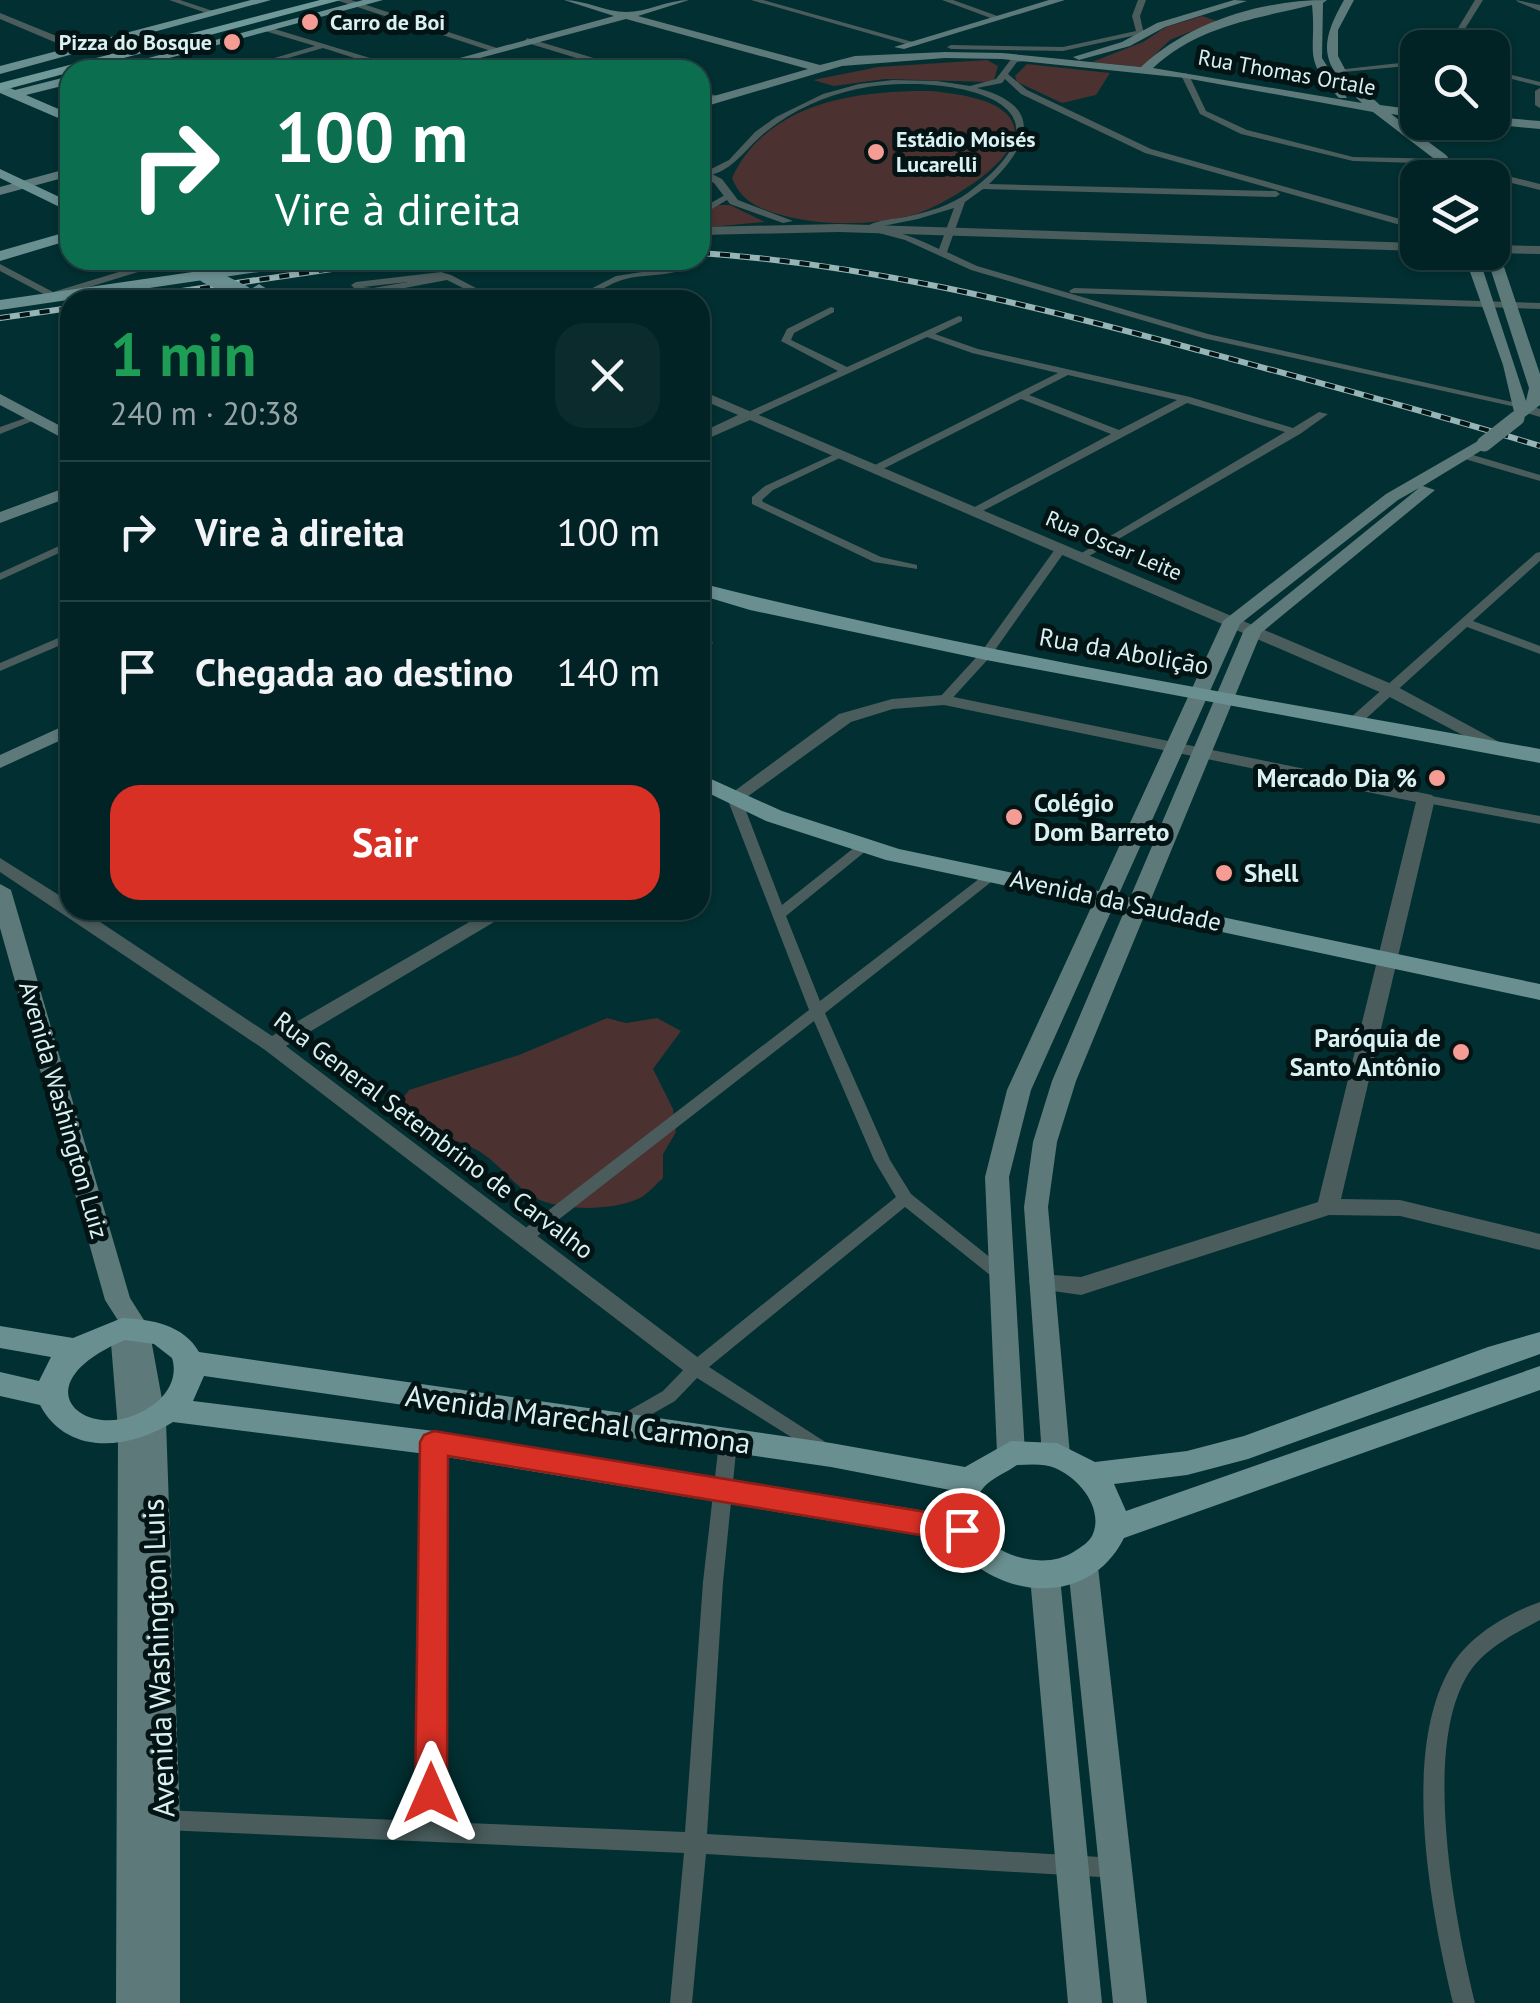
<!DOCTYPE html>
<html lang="pt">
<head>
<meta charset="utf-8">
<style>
  body { margin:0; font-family:"PT Sans",sans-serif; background:#0c2b2d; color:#f1f3f6; height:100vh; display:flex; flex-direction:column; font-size:38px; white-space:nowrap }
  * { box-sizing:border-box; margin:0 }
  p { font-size:32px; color:#96a4a7 }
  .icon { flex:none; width:55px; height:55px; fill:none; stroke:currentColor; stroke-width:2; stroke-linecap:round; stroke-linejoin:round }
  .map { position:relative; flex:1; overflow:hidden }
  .sheet { position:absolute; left:60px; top:290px; width:650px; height:630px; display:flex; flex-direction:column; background:#022325; border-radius:30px; box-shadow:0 2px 8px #0004,0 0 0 2px #234042 }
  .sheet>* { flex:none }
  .guide { position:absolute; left:60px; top:60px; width:650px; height:210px; border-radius:30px; box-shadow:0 2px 8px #0004,0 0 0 2px #234042; background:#0b6e4f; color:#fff; overflow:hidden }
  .tools { position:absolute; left:1400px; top:30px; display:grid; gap:20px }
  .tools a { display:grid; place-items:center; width:110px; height:110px; border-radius:20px; background:#022325; box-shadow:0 2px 8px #0004,0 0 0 2px #234042; font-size:50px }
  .pin { position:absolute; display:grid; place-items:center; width:85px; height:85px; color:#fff; margin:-42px; border:5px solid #fff; border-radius:50%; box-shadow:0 2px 10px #0007 }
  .me { position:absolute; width:110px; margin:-55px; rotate:0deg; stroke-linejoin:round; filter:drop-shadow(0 0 8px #0008) }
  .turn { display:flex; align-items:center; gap:35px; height:210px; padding:0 50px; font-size:45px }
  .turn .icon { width:130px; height:130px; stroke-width:2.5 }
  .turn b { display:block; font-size:70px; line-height:85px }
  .round { display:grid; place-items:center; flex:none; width:105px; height:105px; border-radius:30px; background:#0c2b2d }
  .head { display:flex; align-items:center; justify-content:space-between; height:170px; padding:0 50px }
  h1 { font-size:60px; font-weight:700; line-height:75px; color:#1e9e55 }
  .action { display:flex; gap:20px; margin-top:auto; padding:20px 50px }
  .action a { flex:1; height:115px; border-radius:30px; background:#d93025; color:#fff; font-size:40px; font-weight:700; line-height:115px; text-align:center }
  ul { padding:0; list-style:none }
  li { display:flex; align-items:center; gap:30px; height:140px; padding:0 50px; border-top:2px solid #234042 }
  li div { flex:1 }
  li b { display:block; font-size:38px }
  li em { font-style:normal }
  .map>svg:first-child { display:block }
  .green { fill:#4b312f }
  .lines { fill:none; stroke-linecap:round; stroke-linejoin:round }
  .minor { fill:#4a5c5c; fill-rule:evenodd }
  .tertiary { fill:#4a5c5c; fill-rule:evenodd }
  .secondary { fill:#5d797a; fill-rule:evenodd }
  .primary { fill:#6a8f90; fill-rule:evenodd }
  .trunk { fill:#70999a; fill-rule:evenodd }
  .rail-casing { stroke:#97b4b6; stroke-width:6 }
  .rail { stroke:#041415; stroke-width:4; stroke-dasharray:10; stroke-linecap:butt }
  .secondary-bridge { stroke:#5d797a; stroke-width:15 }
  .primary-bridge { stroke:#6a8f90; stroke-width:16 }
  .route { fill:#d93025; stroke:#8d1f18; stroke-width:2.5 }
  .poi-dot { fill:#f59c95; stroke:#041415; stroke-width:4 }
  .labels { text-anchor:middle; stroke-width:10; stroke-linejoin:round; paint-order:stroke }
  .far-poi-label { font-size:22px; font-weight:bold; fill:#daf0f1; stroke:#041415; text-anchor:start }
  .far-street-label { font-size:22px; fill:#daf0f1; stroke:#041415 }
  .street-label { font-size:25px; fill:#daf0f1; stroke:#041415 }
  .poi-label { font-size:25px; font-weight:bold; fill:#daf0f1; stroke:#041415; text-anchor:end }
  .near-street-label { font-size:30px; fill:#daf0f1; stroke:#041415 }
</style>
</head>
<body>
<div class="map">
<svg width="1540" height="2003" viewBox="0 0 1540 2003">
  <rect width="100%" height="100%" fill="#022f31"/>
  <g class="green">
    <polygon points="1202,16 1217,21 1170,40 1142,67 1092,62 1143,42 1166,27"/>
    <polygon points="987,60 998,66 994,80 988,82 885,79 834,86 813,80 878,67"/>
    <polygon points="1027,64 1110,73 1096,95 1062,103 1017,82 1015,76"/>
    <path d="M932,91C955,94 1006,98 1014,126C1023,160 942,206 916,214C877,225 832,226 793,218C767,212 742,205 732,178C767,102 857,90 932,91Z"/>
    <polygon points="716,205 730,205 765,222 700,228 700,214"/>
    <path d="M607,1018L626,1023L657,1018L681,1031L653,1069L673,1109L676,1132L663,1154V1178C656,1184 648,1194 640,1198C613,1211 561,1212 534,1197C511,1184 499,1162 475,1149C447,1134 417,1133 391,1114L409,1090L519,1055Z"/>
  </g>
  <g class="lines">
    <g class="minor">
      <polygon points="169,0 180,0 219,13 212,15"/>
      <polygon points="751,0 763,0 920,44 913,46"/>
      <polygon points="942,0 953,0 1003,18 996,20"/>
      <polygon points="1138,0 1146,0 1140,16 1143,30 1149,33 1145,35 1141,34 1063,51 951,49 947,47 951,45 1063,47 1136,31 1132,16"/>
      <polygon points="1475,0 1483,0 1453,48 1446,48"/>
      <polygon points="268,27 403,68 404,70 392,70 323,48 246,70 234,70 315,46 265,31"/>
      <polygon points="527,38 627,68 628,70 616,70 524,42"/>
      <path d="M1033,56V60L1017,62L1008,74L1027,90L1151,149L1418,224V230L1145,153L1021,94L1005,79L1002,83L977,88C1045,106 1030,145 989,184L1276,191L1280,194L1276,197L983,189L965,202L947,252L977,266L1208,334L1521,404L1525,405V409L1203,338L971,270L905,240L875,232V228C897,230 918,239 939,249L954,208L918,219L873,228L869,225C879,220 893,219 905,217C928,212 950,206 969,192C1097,96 934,72 857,89C825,96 793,110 767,131C746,147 735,170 707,176L703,173L729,160L755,132L776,117L823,94L859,84L893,80L937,81L970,86L996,79L1012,58Z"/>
      <polygon points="1418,61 1418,65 1322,74 1318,72"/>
      <polygon points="1492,70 1540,82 1540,86 1492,74"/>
      <polygon points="1185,73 1189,75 1206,111 1247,130 1353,157 1449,159 1479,171 1475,174 1448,164 1353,161 1241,134 1200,114 1181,75"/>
      <polygon points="700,91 721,97 722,99 718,101 700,96"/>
      <polygon points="725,195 732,197 700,216 700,209"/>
      <polygon points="136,260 146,260 148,264 138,272 60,296 62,298 57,301 0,271 0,264 53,292 132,268 138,263"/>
      <path d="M689,260H700C678,279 648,272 622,280C603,286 590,300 569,300L616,276L681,266Z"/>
      <path d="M441,272L451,275L499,300H487L447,280L373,294L359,293L351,285L356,282ZM408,282L373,288L363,287Z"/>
      <polygon points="1074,288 1540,303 1540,309 1071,293 1069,291"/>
      <path d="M831,307L834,308V312L794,333L791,340L847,367L959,316L962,317V321L935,334L978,349L1190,397L1293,428L1319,412L1328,414L1300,434L1084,559L1078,556L1080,554L1285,432L1187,403L979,513H971V509L1111,434L1021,399L881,470H873V466L1058,373L972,353L927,337L752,418H744V414L838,371L781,341L787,329ZM1068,375L1177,400L1119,430L1029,395Z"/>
      <polygon points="31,416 40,418 0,434 0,427"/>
      <polygon points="837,453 846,455 773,490 762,500 763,502 881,557 917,565 917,569 874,562 752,504 752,497 765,486"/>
      <polygon points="1458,453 1466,453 1540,475 1540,481 1458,457"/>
      <polygon points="70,541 70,548 0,580 0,573"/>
      <polygon points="1062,544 1068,547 990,657 948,703 940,703 940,697 982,651 1058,545"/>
      <polygon points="1540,552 1540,561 1473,621 1540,646 1540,654 1467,627 1360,724 1350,724 1350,718 1536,553"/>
      <polygon points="70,633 70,641 0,671 0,663"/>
      <polygon points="700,637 711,640 713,643 707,647 700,645"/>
      <polygon points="734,794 741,798 782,905 860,843 865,842 872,846 786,916 820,1001 988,872 998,872 1000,875 825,1013 890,1160 911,1194 1007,1271 1010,1275 1007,1279 995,1279 905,1207 709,1367 830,1445 832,1450 830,1455 823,1457 697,1378 675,1401 626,1429 620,1431 614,1429 611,1424 614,1419 663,1391 690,1363 896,1197 874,1160 814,1021 531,1241 519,1241 517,1237 519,1233 809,1010 727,798"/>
      <polygon points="1426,795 1540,816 1540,824 1421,802 1419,799"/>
      <polygon points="728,1435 735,1437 737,1442 723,1582 707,1834 1117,1858 1125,1861 1128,1868 1125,1875 1117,1878 706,1854 692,2003 670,2003 684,1853 163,1830 155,1827 152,1820 155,1813 163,1810 420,1821 425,1443 427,1438 434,1436 441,1438 443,1443 442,1822 685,1832 703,1582 719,1442 721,1437"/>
      <path d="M1540,1602V1620C1514,1634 1483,1649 1467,1676C1422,1751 1455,1921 1475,2003H1453C1431,1911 1401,1756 1449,1670C1467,1637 1506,1614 1540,1602Z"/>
    </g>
    <g class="tertiary">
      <polygon points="336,0 351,0 500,49 491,51"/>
      <polygon points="1516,0 1540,5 1540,11 1518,2"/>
      <polygon points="0,13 86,48 87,50 78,52 0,19"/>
      <polygon points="1540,88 1540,108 1535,105 1535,91"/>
      <polygon points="700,168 722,179 738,200 793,221 783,223 730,204 714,183 700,176"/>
      <polygon points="1475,168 1540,184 1540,190 1471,173 1471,169"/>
      <polygon points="839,224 1418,243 1418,251 839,232 700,235 700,227"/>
      <polygon points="1492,245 1540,246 1540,254 1492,253"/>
      <polygon points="700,390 1394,685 1514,750 1505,755 1499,754 1382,693 750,420 700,442 700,433 738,415 700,399"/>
      <polygon points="1521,403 1540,409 1540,417 1516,410 1514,407"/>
      <polygon points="944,695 1432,795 1435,799 1341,1199 1400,1200 1540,1234 1540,1250 1400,1216 1329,1215 1081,1295 1032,1288 1029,1282 1032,1276 1040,1274 1081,1277 1318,1202 1416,802 944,705 893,709 851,722 740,802 734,803 725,798 839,714 892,699"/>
      <polygon points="0,858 70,902 70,910 82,910 272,1036 490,910 514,910 286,1046 704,1362 708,1368 704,1374 696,1377 688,1374 265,1050 0,872"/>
    </g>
    <g class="secondary">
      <path d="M564,0C585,0 606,12 626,12C648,12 667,0 689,0L638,16L820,65L855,56L945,52L1002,53L1141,67C1189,22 1262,0 1327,0L1323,3L1322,58L1347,98H1339C1301,56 1317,54 1312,5C1254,19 1198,26 1153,68L1362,103C1323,65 1316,49 1344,0H1354L1338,30V56L1349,77L1380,105L1418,110V118L1391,114L1446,155L1465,178H1452L1437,161L1373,112L1185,78L1002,59L945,58L842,66L700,108V100L808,69L626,19L435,70H416L614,16Z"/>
      <polygon points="1049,0 1065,0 904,49 894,47"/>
      <polygon points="1234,0 1247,1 1165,27 1130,46 1079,60 1073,57 1122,42 1157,23"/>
      <polygon points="1492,117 1540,121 1540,129 1488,124 1492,122"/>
      <polygon points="70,168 70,176 0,195 0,187"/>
      <polygon points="1492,248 1499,252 1540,374 1540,405 1517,423 1509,418 1514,412 1503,365 1463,252 1477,252 1526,401 1529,388 1485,252 1492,252"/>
      <polygon points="0,394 70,431 70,442 0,405"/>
      <polygon points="1478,441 1492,444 1423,486 1435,490 1261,633 1076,1081 1057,1142 1048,1207 1070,1455 1066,1463 1056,1466 1046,1463 1042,1455 1024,1207 1033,1142 1052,1081 1244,630 1419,488 1398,500 1240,624 1031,1090 1009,1177 1025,1453 1021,1461 1011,1464 1001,1461 997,1453 985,1177 1007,1090 1223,621 1386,494"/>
      <polygon points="70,486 70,497 0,523 0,512"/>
      <polygon points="70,723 70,736 0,768 0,755"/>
      <polygon points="0,884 11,890 130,1298 149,1328 166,1421 180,1820 180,2003 116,2003 118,1429 110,1331 119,1322 105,1300 0,928"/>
      <polygon points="1083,1555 1093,1558 1098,1567 1147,2003 1113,2003 1068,1567 1073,1558"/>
      <polygon points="1045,1565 1055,1568 1060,1577 1102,2003 1068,2003 1030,1577 1035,1568"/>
    </g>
    <g class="primary">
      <polygon points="251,0 271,0 0,74 0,66"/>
      <polygon points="363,0 383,0 125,70 104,70"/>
      <polygon points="70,76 70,84 26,95 70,114 70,123 0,93 0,84 15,90"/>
      <polygon points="0,169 70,202 70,212 0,178"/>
      <polygon points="70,231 70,240 0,261 0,251"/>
      <polygon points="275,260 314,260 306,265 0,310 0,300"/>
      <polygon points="259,284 285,300 266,300 251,289"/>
      <path d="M700,583C977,653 1259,698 1540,749V763L986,660L750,610L700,595Z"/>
      <polygon points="700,774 782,811 899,849 1540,984 1540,1000 886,860 766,821 700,789"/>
      <path d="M122,1318C151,1319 184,1325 199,1352L831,1443L965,1467L1011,1441L1057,1443L1095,1462L1187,1451L1244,1436L1488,1347L1540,1332V1354L1248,1459L1187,1475L1114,1484L1126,1511L1540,1366V1390L1124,1538C1088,1610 994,1599 952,1541L434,1455L173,1422C128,1450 67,1456 40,1405L0,1396V1372L39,1381L51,1357L0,1348V1326L73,1338ZM125,1340L154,1344L172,1358C177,1374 171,1389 159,1400C98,1454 8,1389 125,1340ZM204,1376L831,1467L950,1490L943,1504L944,1514L434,1431L193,1401ZM1017,1465C1029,1465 1043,1463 1055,1468C1079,1478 1105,1509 1092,1536C1088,1543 1081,1547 1075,1551C1031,1581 943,1534 984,1487C992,1478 1007,1472 1017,1465Z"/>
    </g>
    <polygon class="trunk" points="320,0 341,0 0,91 0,83"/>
    <defs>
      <g id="rail">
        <path d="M700,253C865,264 1023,303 1183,346C1302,378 1422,410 1540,446"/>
        <polyline points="121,300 393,260"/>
        <polyline points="0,318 70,308"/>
      </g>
    </defs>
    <use href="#rail" class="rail-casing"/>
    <use href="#rail" class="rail"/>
    <polyline class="secondary-bridge" points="1484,444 1517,418"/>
    <polyline class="primary-bridge" points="206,275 243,293"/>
  </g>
  <polygon class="route" points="434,1431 962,1518 973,1522 977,1530 973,1539 962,1542 448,1456 447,1793 442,1803 431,1808 420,1803 415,1793 420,1442 424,1435"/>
  <g class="poi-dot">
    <circle cx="310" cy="22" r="10"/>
    <circle cx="232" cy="42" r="10"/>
    <circle cx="876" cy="152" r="10"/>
    <circle cx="1437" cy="778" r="10"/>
    <circle cx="1014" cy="817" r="10"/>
    <circle cx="1224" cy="873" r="10"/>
    <circle cx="1461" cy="1052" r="10"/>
  </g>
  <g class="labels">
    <g class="far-poi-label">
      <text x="330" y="30">Carro de Boi</text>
      <text x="212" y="50" text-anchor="end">Pizza do Bosque</text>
      <text x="896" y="147">Estádio Moisés<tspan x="896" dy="25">Lucarelli</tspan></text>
    </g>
    <g class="far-street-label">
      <text transform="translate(1287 72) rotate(10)" y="8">Rua Thomas Ortale</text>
      <text transform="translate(1114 545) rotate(23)" y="8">Rua Oscar Leite</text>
    </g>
    <g class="street-label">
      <text transform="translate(1124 651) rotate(10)" y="9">Rua da Abolição</text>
      <text transform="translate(1116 900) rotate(12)" y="9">Avenida da Saudade</text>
      <text transform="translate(64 1110) rotate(74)" y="9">Avenida Washington Luiz</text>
      <text transform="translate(434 1135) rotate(37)" y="9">Rua General Setembrino de Carvalho</text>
    </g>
    <g class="poi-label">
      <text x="1417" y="787">Mercado Dia %</text>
      <text x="1034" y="812" text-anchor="start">Colégio<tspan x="1034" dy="29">Dom Barreto</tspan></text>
      <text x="1244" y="882" text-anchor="start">Shell</text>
      <text x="1441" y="1047">Paróquia de<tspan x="1441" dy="29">Santo Antônio</tspan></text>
    </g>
    <g class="near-street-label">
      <text transform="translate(578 1420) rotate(8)" y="10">Avenida Marechal Carmona</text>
      <text transform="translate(159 1658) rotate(-92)" y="10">Avenida Washington Luis</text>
    </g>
  </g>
</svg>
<div class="tools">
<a><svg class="icon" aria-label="search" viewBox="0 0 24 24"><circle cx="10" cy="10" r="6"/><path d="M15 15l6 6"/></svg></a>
<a><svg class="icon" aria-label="layers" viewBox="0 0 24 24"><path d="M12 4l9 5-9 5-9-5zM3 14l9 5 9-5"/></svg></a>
</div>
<div class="pin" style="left:962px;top:1530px;background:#d93025"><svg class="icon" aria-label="arrive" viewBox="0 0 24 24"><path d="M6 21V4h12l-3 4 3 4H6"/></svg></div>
<svg class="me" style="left:431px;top:1793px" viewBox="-20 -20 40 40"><path d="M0-17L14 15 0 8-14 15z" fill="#d93025" stroke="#fff" stroke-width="4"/></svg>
<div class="guide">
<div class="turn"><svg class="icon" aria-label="right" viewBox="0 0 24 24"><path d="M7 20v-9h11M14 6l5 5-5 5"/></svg><div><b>100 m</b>Vire à direita</div></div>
</div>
<section class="sheet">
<div class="head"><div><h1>1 min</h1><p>240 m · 20:38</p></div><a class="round"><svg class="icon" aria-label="close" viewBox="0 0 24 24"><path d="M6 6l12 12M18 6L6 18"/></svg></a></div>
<ul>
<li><svg class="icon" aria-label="right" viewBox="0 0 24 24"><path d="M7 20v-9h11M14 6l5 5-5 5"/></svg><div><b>Vire à direita</b></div><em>100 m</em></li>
<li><svg class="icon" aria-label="arrive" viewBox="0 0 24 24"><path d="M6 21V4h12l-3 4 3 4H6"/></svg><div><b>Chegada ao destino</b></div><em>140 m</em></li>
</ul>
<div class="action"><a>Sair</a></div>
</section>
</div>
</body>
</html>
